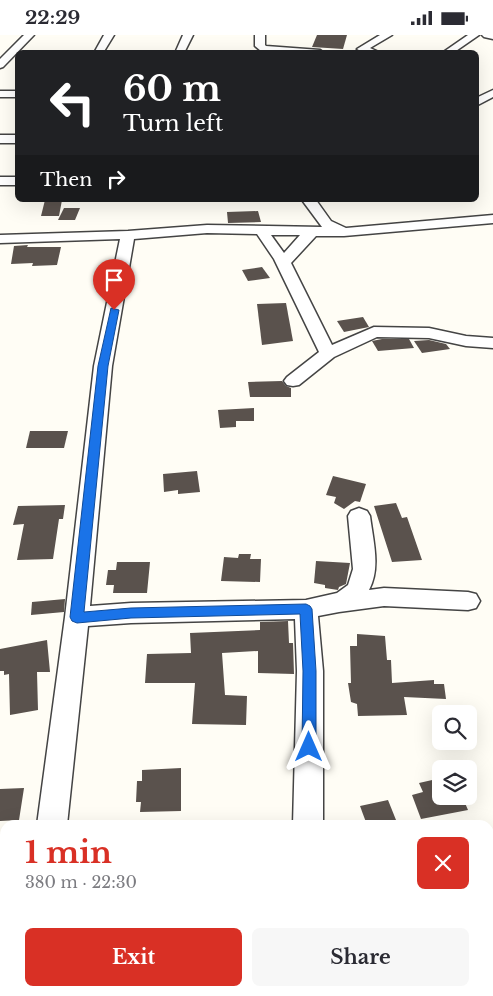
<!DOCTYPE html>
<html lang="en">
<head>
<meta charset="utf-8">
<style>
  body { margin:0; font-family:"Libre Baskerville",serif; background:#f7f7f7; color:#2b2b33; height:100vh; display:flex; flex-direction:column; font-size:19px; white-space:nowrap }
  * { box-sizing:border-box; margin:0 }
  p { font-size:16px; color:#7c7c81 }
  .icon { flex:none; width:28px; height:28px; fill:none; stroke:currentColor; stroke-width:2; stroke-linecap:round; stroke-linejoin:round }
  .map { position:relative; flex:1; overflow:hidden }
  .side { position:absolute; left:0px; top:785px; width:494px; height:176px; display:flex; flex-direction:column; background:#fff; border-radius:15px 15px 0 0; box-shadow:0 5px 20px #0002 }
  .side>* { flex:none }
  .guide { position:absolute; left:15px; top:15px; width:464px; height:152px; border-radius:8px; box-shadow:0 5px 20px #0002; background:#202124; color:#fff; overflow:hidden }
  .fabs { position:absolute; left:432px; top:670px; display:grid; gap:10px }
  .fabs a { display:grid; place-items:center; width:45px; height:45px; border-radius:8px; background:#fff; box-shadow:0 5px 20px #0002; font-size:25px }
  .pin { position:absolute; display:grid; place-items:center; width:42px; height:42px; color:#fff; margin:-51px -21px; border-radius:50% 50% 50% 0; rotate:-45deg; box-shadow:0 0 5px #0007 }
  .pin .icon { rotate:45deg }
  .me { position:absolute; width:55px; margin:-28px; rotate:0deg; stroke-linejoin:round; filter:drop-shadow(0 0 4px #0008) }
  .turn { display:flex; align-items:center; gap:18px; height:105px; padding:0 25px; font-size:22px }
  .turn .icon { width:65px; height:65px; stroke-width:2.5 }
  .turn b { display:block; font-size:35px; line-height:42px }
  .then { display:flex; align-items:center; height:48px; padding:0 25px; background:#0003; gap:10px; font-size:19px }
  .round { display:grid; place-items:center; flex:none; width:52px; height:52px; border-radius:8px; background:#f7f7f7 }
  .overview { display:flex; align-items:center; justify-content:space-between; height:85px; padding:0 25px }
  h1 { font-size:30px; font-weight:700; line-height:38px; color:#d93025 }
  .cta { display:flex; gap:10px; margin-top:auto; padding:10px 25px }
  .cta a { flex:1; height:58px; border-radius:8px; background:#d93025; color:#fff; font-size:20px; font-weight:700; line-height:58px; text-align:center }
  .cta a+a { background:#f7f7f7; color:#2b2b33 }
  .status { display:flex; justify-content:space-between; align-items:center; height:35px; padding:0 25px; background:#fff; direction:ltr }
  .status svg { height:14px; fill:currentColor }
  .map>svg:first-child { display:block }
  .building { fill:#5a524d }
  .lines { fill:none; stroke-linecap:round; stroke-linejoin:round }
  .minor-casing { stroke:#444; stroke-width:3 }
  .minor { fill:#fff; fill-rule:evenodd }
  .route { fill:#1a73e8; stroke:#114b97 }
</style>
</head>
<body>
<div class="status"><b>22:29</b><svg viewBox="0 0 49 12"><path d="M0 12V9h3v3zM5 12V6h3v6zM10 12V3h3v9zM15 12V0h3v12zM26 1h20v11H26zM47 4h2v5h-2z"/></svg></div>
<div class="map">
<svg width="493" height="961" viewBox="0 0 493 961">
  <rect width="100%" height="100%" fill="#fffdf5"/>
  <g class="building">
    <polygon points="317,0 347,0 343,14 312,12"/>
    <polygon points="45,165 62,165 59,181 41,181"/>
    <polygon points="64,173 80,173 75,185 58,185"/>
    <polygon points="258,176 261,187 228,188 227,177"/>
    <polygon points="28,210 27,212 61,212 57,230 32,231 33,228 11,229 14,211"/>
    <polygon points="262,232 270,243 248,246 242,235"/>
    <polygon points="286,268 293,306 262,310 257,269"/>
    <polygon points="363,282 369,292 344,297 337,286"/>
    <polygon points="382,304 409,304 414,313 378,316 372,306"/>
    <polygon points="429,305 446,309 450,314 422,318 414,306"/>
    <polygon points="282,346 286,351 291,353 291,362 250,362 248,347"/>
    <polygon points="254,373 254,386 236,386 236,392 220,393 218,375"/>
    <polygon points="30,396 68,396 64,413 26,413"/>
    <polygon points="197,436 200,457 178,459 178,455 164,457 163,439"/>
    <polygon points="333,441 366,449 360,467 355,466 344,474 334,468 336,462 326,460"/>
    <polygon points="396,468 402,483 407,482 422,525 392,527 374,471"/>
    <polygon points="65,470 63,484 59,484 53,524 17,525 24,489 13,490 18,471"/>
    <polygon points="239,519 251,519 250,524 261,524 260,547 221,546 224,522 238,523"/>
    <polygon points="316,526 350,528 346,549 339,552 338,555 325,553 325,550 314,548"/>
    <polygon points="117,527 150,527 147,558 113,558 114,550 106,550 108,535 116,535"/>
    <polygon points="65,564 64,577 31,580 32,567"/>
    <polygon points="288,586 289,608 293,608 294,639 258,638 258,616 222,618 225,660 247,661 246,690 192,689 195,648 145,648 147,619 191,618 190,598 260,595 260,587"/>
    <polygon points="357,599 385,601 387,625 391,625 392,648 434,645 434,649 444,649 446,664 404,662 407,680 358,681 357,669 351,667 348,648 351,648 350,611 357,611"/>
    <polygon points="47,605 50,637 37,637 38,675 10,680 9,639 4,640 4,636 0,636 0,614"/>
    <polygon points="181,733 181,776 140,777 141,767 136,767 137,746 142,746 142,735"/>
    <polygon points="441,743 441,761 462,761 468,775 421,784 412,760 423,757 419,748"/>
    <polygon points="24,753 19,785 0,786 0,754"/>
    <polygon points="388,765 398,790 367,790 360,771"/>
  </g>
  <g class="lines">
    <defs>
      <g id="minor">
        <polygon points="24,0 34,0 3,32 0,33 0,24"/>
        <polygon points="104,0 114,0 103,18 94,18"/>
        <polygon points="183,0 193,0 184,18 175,18"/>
        <polygon points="255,0 265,0 265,10 266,11 320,15 324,18 261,16 255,11"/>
        <polygon points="380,0 392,0 370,13 381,18 364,18 357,14"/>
        <polygon points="468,0 479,0 453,18 442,18"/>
        <polygon points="482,0 493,0 493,4 484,2"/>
        <polygon points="493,55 493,62 476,71 476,63"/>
        <rect x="0" y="56" width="18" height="6"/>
        <rect x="0" y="100" width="18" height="8"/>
        <rect x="0" y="142" width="18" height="8"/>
        <path d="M302,165H316L331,186L346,193L493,180V188L344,201H316L291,228L332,310L374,292L429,293L466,301L493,303V313L466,311L429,303L377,302L334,322L299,350L293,351L287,350L284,346L287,342L319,317L274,224L257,199L207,198L134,204L112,331L90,571L131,568L306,565L337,558L348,550L353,534L348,481L351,476L359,473L367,476L370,481C373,505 381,533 369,555L384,553L468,557L476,559L480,566L476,573L468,575L384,571L339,577L318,581L323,636V790H293L297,636L295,584L131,588L88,591L67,790H37L65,582L94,331L120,204L0,208V200L128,196L207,190L322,192ZM271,200H300L284,218Z"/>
        <polygon points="11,956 45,956 44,961 10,961"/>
      </g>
    </defs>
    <use href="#minor" class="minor-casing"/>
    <use href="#minor" class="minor"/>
  </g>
  <polygon class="route" points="111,273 119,275 108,331 84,577 131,573 306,569 310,571 312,574 316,636 316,712 314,717 309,719 304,717 302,712 303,636 300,579 131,583 77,588 72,586 70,582 98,331"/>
</svg>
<div class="fabs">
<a><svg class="icon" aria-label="search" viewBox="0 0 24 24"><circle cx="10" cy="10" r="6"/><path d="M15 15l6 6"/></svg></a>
<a><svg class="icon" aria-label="layers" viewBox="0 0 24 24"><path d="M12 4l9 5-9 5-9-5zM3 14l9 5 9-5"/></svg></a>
</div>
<div class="pin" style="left:114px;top:275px;background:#d93025"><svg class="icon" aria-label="arrive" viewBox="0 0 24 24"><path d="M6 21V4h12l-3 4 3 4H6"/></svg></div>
<svg class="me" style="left:309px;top:712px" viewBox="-20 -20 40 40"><path d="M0-17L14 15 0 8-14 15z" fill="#1a73e8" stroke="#fff" stroke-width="4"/></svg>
<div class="guide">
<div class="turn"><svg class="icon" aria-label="left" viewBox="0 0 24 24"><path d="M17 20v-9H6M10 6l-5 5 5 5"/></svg><div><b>60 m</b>Turn left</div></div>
<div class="then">Then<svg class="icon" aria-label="right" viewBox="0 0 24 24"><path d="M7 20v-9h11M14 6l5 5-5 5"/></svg></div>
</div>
<section class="side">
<div class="overview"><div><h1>1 min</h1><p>380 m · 22:30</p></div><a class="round" style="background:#d93025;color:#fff"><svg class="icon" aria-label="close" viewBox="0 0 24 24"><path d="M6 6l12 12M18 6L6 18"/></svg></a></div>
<div class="cta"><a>Exit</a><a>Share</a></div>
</section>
</div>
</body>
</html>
